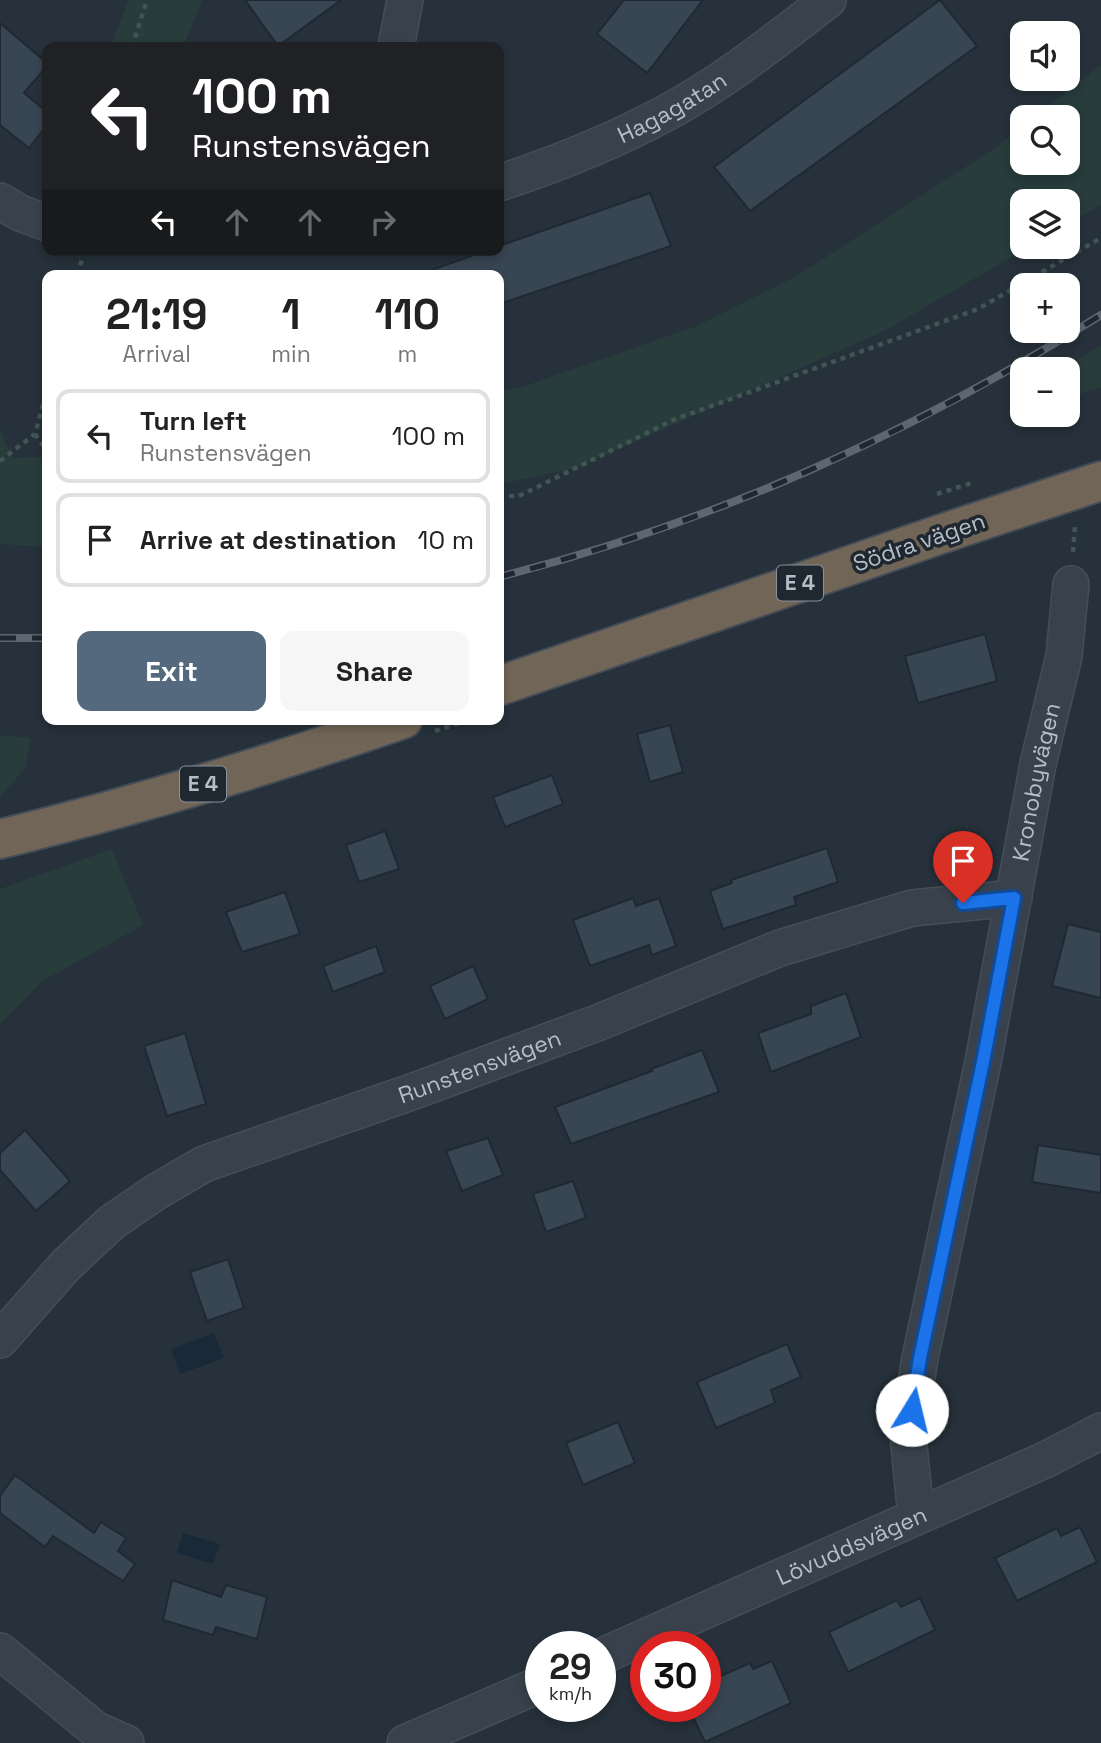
<!DOCTYPE html>
<html lang="en">
<head>
<meta charset="utf-8">
<style>
  body { margin:0; font-family:"Space Grotesk",sans-serif; background:#f6f6f6; color:#222; height:100vh; display:flex; flex-direction:column; font-size:26px; white-space:nowrap }
  * { box-sizing:border-box; margin:0 }
  p { font-size:23px; color:#767676 }
  .icon { flex:none; width:38px; height:38px; fill:none; stroke:currentColor; stroke-width:2; stroke-linecap:round; stroke-linejoin:round }
  .map { position:relative; flex:1; overflow:hidden }
  .side { position:absolute; left:42px; top:270px; width:462px; height:455px; display:flex; flex-direction:column; background:#fff; border-radius:14px; box-shadow:0 4px 10px #0003 }
  .side>* { flex:none }
  .hud { position:absolute; left:42px; top:42px; width:462px; height:214px; border-radius:14px; box-shadow:0 4px 10px #0003; background:#202124; color:#fff; overflow:hidden }
  .controls { position:absolute; left:1010px; top:21px; display:grid; gap:14px }
  .controls a { display:grid; place-items:center; width:70px; height:70px; border-radius:14px; background:#fff; box-shadow:0 4px 10px #0003; font-size:35px }
  .speed { position:absolute; left:525px; top:1631px; display:flex; gap:14px; font-size:35px; font-weight:700; text-align:center }
  .speed>* { display:grid; place-content:center; width:91px; height:91px; border-radius:50%; background:#fff; box-shadow:0 4px 10px #0003; line-height:1 }
  .speed small { font-size:18px; font-weight:400 }
  .speed .limit { border:10px solid #d22; background:#fff; color:#111 }
  .pin { position:absolute; display:grid; place-items:center; width:60px; height:60px; color:#fff; margin:-72px -30px; border-radius:50% 50% 50% 0; rotate:-45deg; box-shadow:0 0 7px #0007 }
  .pin .icon { rotate:45deg }
  .me { position:absolute; width:77px; margin:-38px; rotate:9deg; stroke-linejoin:round; filter:drop-shadow(0 0 5px #0008) }
  .turn { display:flex; align-items:center; gap:24px; height:147px; padding:0 35px; font-size:32px }
  .turn .icon { width:91px; height:91px; stroke-width:2.5 }
  .turn b { display:block; font-size:49px; line-height:60px }
  .lanes { display:flex; align-items:center; height:66px; padding:0 35px; background:#0003; justify-content:center; gap:35px; direction:ltr }
  .lanes .off { opacity:.35 }
  .eta { display:flex; justify-content:space-evenly; align-items:center; height:119px; text-align:center }
  .eta b { font-size:42px; font-weight:700; line-height:49px }
  .cta { display:flex; gap:14px; margin-top:auto; padding:14px 35px }
  .cta a { flex:1; height:80px; border-radius:14px; background:#54687e; color:#fff; font-size:28px; font-weight:700; line-height:80px; text-align:center }
  .cta a+a { background:#f6f6f6; color:#222 }
  ul { padding:0; list-style:none }
  li { display:flex; align-items:center; gap:21px; height:94px; margin:0 14px 10px; padding:0 21px; border:4px solid #e0e0e0; border-radius:14px }
  li div { flex:1 }
  li b { display:block; font-size:26px }
  li em { font-style:normal }
  .map>svg:first-child { display:block }
  .green { fill:#283c3c }
  .water { fill:#1a2938 }
  .building { fill:#384552; stroke:#202933; stroke-width:2 }
  .lines { fill:none; stroke-linecap:round; stroke-linejoin:round }
  .minor-casing { stroke:#454e58; stroke-width:38 }
  .highway-casing { stroke:#444d57; stroke-width:42 }
  .path { stroke:#415554; stroke-width:4.5; stroke-dasharray:5 5; stroke-linecap:butt }
  .minor { stroke:#39424c; stroke-width:35 }
  .highway { stroke:#716557; stroke-width:38 }
  .rail-casing { stroke:#5c6772; stroke-width:8 }
  .rail { stroke:#1f2731; stroke-width:5; stroke-dasharray:16; stroke-linecap:butt }
  .route-casing { stroke:#114b97; stroke-width:18 }
  .route { stroke:#1a73e8; stroke-width:12 }
  .labels { text-anchor:middle; stroke-width:7; stroke-linejoin:round; paint-order:stroke }
  .shield { fill:#1f2731; stroke:#88909a; stroke-width:2 }
  .shield-label { font-size:21px; font-weight:bold; fill:#b5bdc7 }
  .street-label { font-size:23px; fill:#b5bdc7; stroke:#1f2731 }
</style>
</head>
<body>
<div class="map">
<svg width="1101" height="1743" viewBox="0 0 1101 1743">
  <rect width="100%" height="100%" fill="#26313b"/>
  <g class="green">
    <polygon points="128,0 202,0 183,47 111,47"/>
    <polygon points="1101,65 1101,205 1068,224 1068,201 1022,201 1022,247 1029,247 886,330 576,468 499,484 499,391 522,387 694,327 795,277 995,148 1022,127 1022,163 1068,163 1068,117 1034,117"/>
    <polygon points="1101,345 1101,388 1068,397 1068,369 1062,369"/>
    <polygon points="0,429 12,458 47,456 47,547 0,544"/>
    <polygon points="5,735 31,738 25,769 0,796 0,736"/>
    <polygon points="112,849 143,925 41,982 0,1024 0,889"/>
  </g>
  <g class="water">
    <polygon points="214,1333 224,1358 180,1374 171,1349"/>
    <polygon points="183,1533 220,1544 213,1564 177,1553"/>
  </g>
  <g class="building">
    <polygon points="245,0 341,0 278,46"/>
    <polygon points="624,0 703,0 647,73 597,34"/>
    <polygon points="940,0 977,46 750,211 714,167"/>
    <polygon points="0,23 47,63 47,66 24,93 47,112 47,125 29,148 0,125"/>
    <polygon points="650,193 671,246 499,304 499,275 430,275 429,271 488,250 499,250 499,246"/>
    <polygon points="985,634 997,681 918,703 905,656"/>
    <polygon points="670,725 683,772 650,782 637,734"/>
    <polygon points="552,775 563,804 505,827 493,797"/>
    <polygon points="385,831 399,869 359,882 346,845"/>
    <polygon points="827,848 838,882 794,897 796,905 723,929 710,891 732,883 731,880"/>
    <polygon points="285,892 300,934 242,952 226,912"/>
    <polygon points="633,898 636,906 659,898 676,946 652,955 649,945 590,966 573,920"/>
    <polygon points="1068,924 1101,932 1101,998 1052,986"/>
    <polygon points="376,946 385,972 333,992 323,966"/>
    <polygon points="473,966 488,999 445,1019 430,986"/>
    <polygon points="846,993 861,1037 771,1072 758,1033 811,1014 811,1006"/>
    <polygon points="185,1033 206,1104 167,1116 144,1046"/>
    <polygon points="702,1050 719,1092 571,1144 555,1107 652,1071 651,1069"/>
    <polygon points="25,1130 70,1181 36,1211 0,1170 0,1153"/>
    <polygon points="488,1138 503,1175 462,1191 446,1151"/>
    <polygon points="1038,1145 1101,1155 1101,1193 1032,1182"/>
    <polygon points="573,1181 586,1218 546,1232 533,1194"/>
    <polygon points="228,1259 244,1308 207,1321 190,1272"/>
    <polygon points="787,1344 801,1377 771,1390 775,1403 716,1428 697,1382"/>
    <polygon points="618,1422 635,1463 583,1485 566,1443"/>
    <polygon points="15,1475 94,1533 101,1522 126,1538 118,1551 135,1564 123,1581 53,1536 45,1547 0,1513 0,1496"/>
    <polygon points="1080,1527 1097,1562 1017,1601 995,1558 1057,1528 1061,1536"/>
    <polygon points="172,1580 221,1597 226,1585 267,1597 257,1639 216,1627 213,1635 163,1620"/>
    <polygon points="920,1598 935,1630 848,1672 829,1632 897,1600 901,1607"/>
    <polygon points="772,1661 791,1703 705,1742 688,1706 705,1706 705,1683 750,1663 753,1669"/>
  </g>
  <g class="lines">
    <defs>
      <g id="minor">
        <polyline points="396,47 405,0"/>
        <path id="s1" d="M499,183C554,165 614,141 666,113C724,82 776,40 828,0"/>
        <polyline points="0,201 20,213 47,223"/>
        <path id="s2" d="M0,1340L66,1265L112,1222L156,1192L204,1164L417,1090L597,1023L780,948L912,908L1014,898"/>
        <path id="s3" d="M916,1516L908,1435L920,1358L983,1062L1038,764L1064,656L1071,584"/>
        <polyline points="0,1651 96,1730 126,1743"/>
        <path id="s4" d="M600,1657L1045,1460L1101,1431"/>
        <polyline points="405,1743 541,1684"/>
      </g>
      <g id="highway">
        <polyline points="499,686 950,531 1101,481"/>
        <path d="M0,839C136,806 270,765 403,719"/>
      </g>
    </defs>
    <use href="#minor" class="minor-casing"/>
    <use href="#highway" class="highway-casing"/>
    <g class="path">
      <polyline points="132,47 147,0"/>
      <polyline points="78,275 82,259 79,250"/>
      <polyline points="35,434 47,451"/>
      <polyline points="0,461 35,434 47,390"/>
      <polyline points="937,494 975,482"/>
      <polyline points="499,496 519,496 673,420 978,309 1101,238"/>
      <polyline points="1073,552 1075,526"/>
      <polyline points="435,731 471,719"/>
    </g>
    <use href="#minor" class="minor"/>
    <use href="#highway" class="highway"/>
    <defs>
      <g id="rail">
        <path d="M499,577C718,521 909,435 1101,315"/>
        <polyline points="0,638 47,638"/>
      </g>
    </defs>
    <use href="#rail" class="rail-casing"/>
    <use href="#rail" class="rail"/>
  </g>
  <g class="lines">
    <defs>
      <polyline id="route" points="912,1410 920,1358 983,1062 1014,898 963,903"/>
    </defs>
    <use href="#route" class="route-casing"/>
    <use href="#route" class="route"/>
  </g>
  <g class="labels">
    <g class="shield">
      <rect x="777" y="565.5" width="46" height="35" rx="5"/>
      <rect x="180" y="766.5" width="46" height="35" rx="5"/>
    </g>
    <g class="shield-label">
      <text x="800" y="590">E 4</text>
      <text x="203" y="791">E 4</text>
    </g>
    <g class="street-label">
      <text dy="8" stroke="none"><textPath href="#s1" startOffset="189">Hagagatan</textPath></text>
      <text transform="translate(919 542) rotate(-19)" y="8">Södra vägen</text>
      <text dy="8" stroke="none"><textPath href="#s3" startOffset="747">Kronobyvägen</textPath></text>
      <text dy="8" stroke="none"><textPath href="#s2" startOffset="564">Runstensvägen</textPath></text>
      <text dy="8" stroke="none"><textPath href="#s4" startOffset="275">Lövuddsvägen</textPath></text>
    </g>
  </g>
</svg>
<div class="controls">
<a><svg class="icon" aria-label="sound" viewBox="0 0 24 24"><path d="M4 9h4l5-4v14l-5-4H4zM17 9q2 3 0 6"/></svg></a>
<a><svg class="icon" aria-label="search" viewBox="0 0 24 24"><circle cx="10" cy="10" r="6"/><path d="M15 15l6 6"/></svg></a>
<a><svg class="icon" aria-label="layers" viewBox="0 0 24 24"><path d="M12 4l9 5-9 5-9-5zM3 14l9 5 9-5"/></svg></a>
<a>+</a>
<a>−</a>
</div>
<div class="speed"><div>29<small>km/h</small></div><div class="limit">30</div></div>
<div class="pin" style="left:963px;top:903px;background:#d93025"><svg class="icon" aria-label="arrive" viewBox="0 0 24 24"><path d="M6 21V4h12l-3 4 3 4H6"/></svg></div>
<svg class="me" style="left:912px;top:1410px" viewBox="-20 -20 40 40"><circle r="19" fill="#fff"/><path d="M0-13L10 11 0 6-10 11z" fill="#1a73e8"/></svg>
<div class="hud">
<div class="turn"><svg class="icon" aria-label="left" viewBox="0 0 24 24"><path d="M17 20v-9H6M10 6l-5 5 5 5"/></svg><div><b>100 m</b>Runstensvägen</div></div>
<div class="lanes"><svg class="icon" aria-label="left" viewBox="0 0 24 24"><path d="M17 20v-9H6M10 6l-5 5 5 5"/></svg><svg class="icon off" aria-label="ahead" viewBox="0 0 24 24"><path d="M12 20V5M6 11l6-6 6 6"/></svg><svg class="icon off" aria-label="ahead" viewBox="0 0 24 24"><path d="M12 20V5M6 11l6-6 6 6"/></svg><svg class="icon off" aria-label="right" viewBox="0 0 24 24"><path d="M7 20v-9h11M14 6l5 5-5 5"/></svg></div>
</div>
<section class="side">
<div class="eta">
<div><b>21:19</b><p>Arrival</p></div>
<div><b>1</b><p>min</p></div>
<div><b>110</b><p>m</p></div>
</div>
<ul>
<li><svg class="icon" aria-label="left" viewBox="0 0 24 24"><path d="M17 20v-9H6M10 6l-5 5 5 5"/></svg><div><b>Turn left</b><p>Runstensvägen</p></div><em>100 m</em></li>
<li><svg class="icon" aria-label="arrive" viewBox="0 0 24 24"><path d="M6 21V4h12l-3 4 3 4H6"/></svg><div><b>Arrive at destination</b></div><em>10 m</em></li>
</ul>
<div class="cta"><a>Exit</a><a>Share</a></div>
</section>
</div>
</body>
</html>
